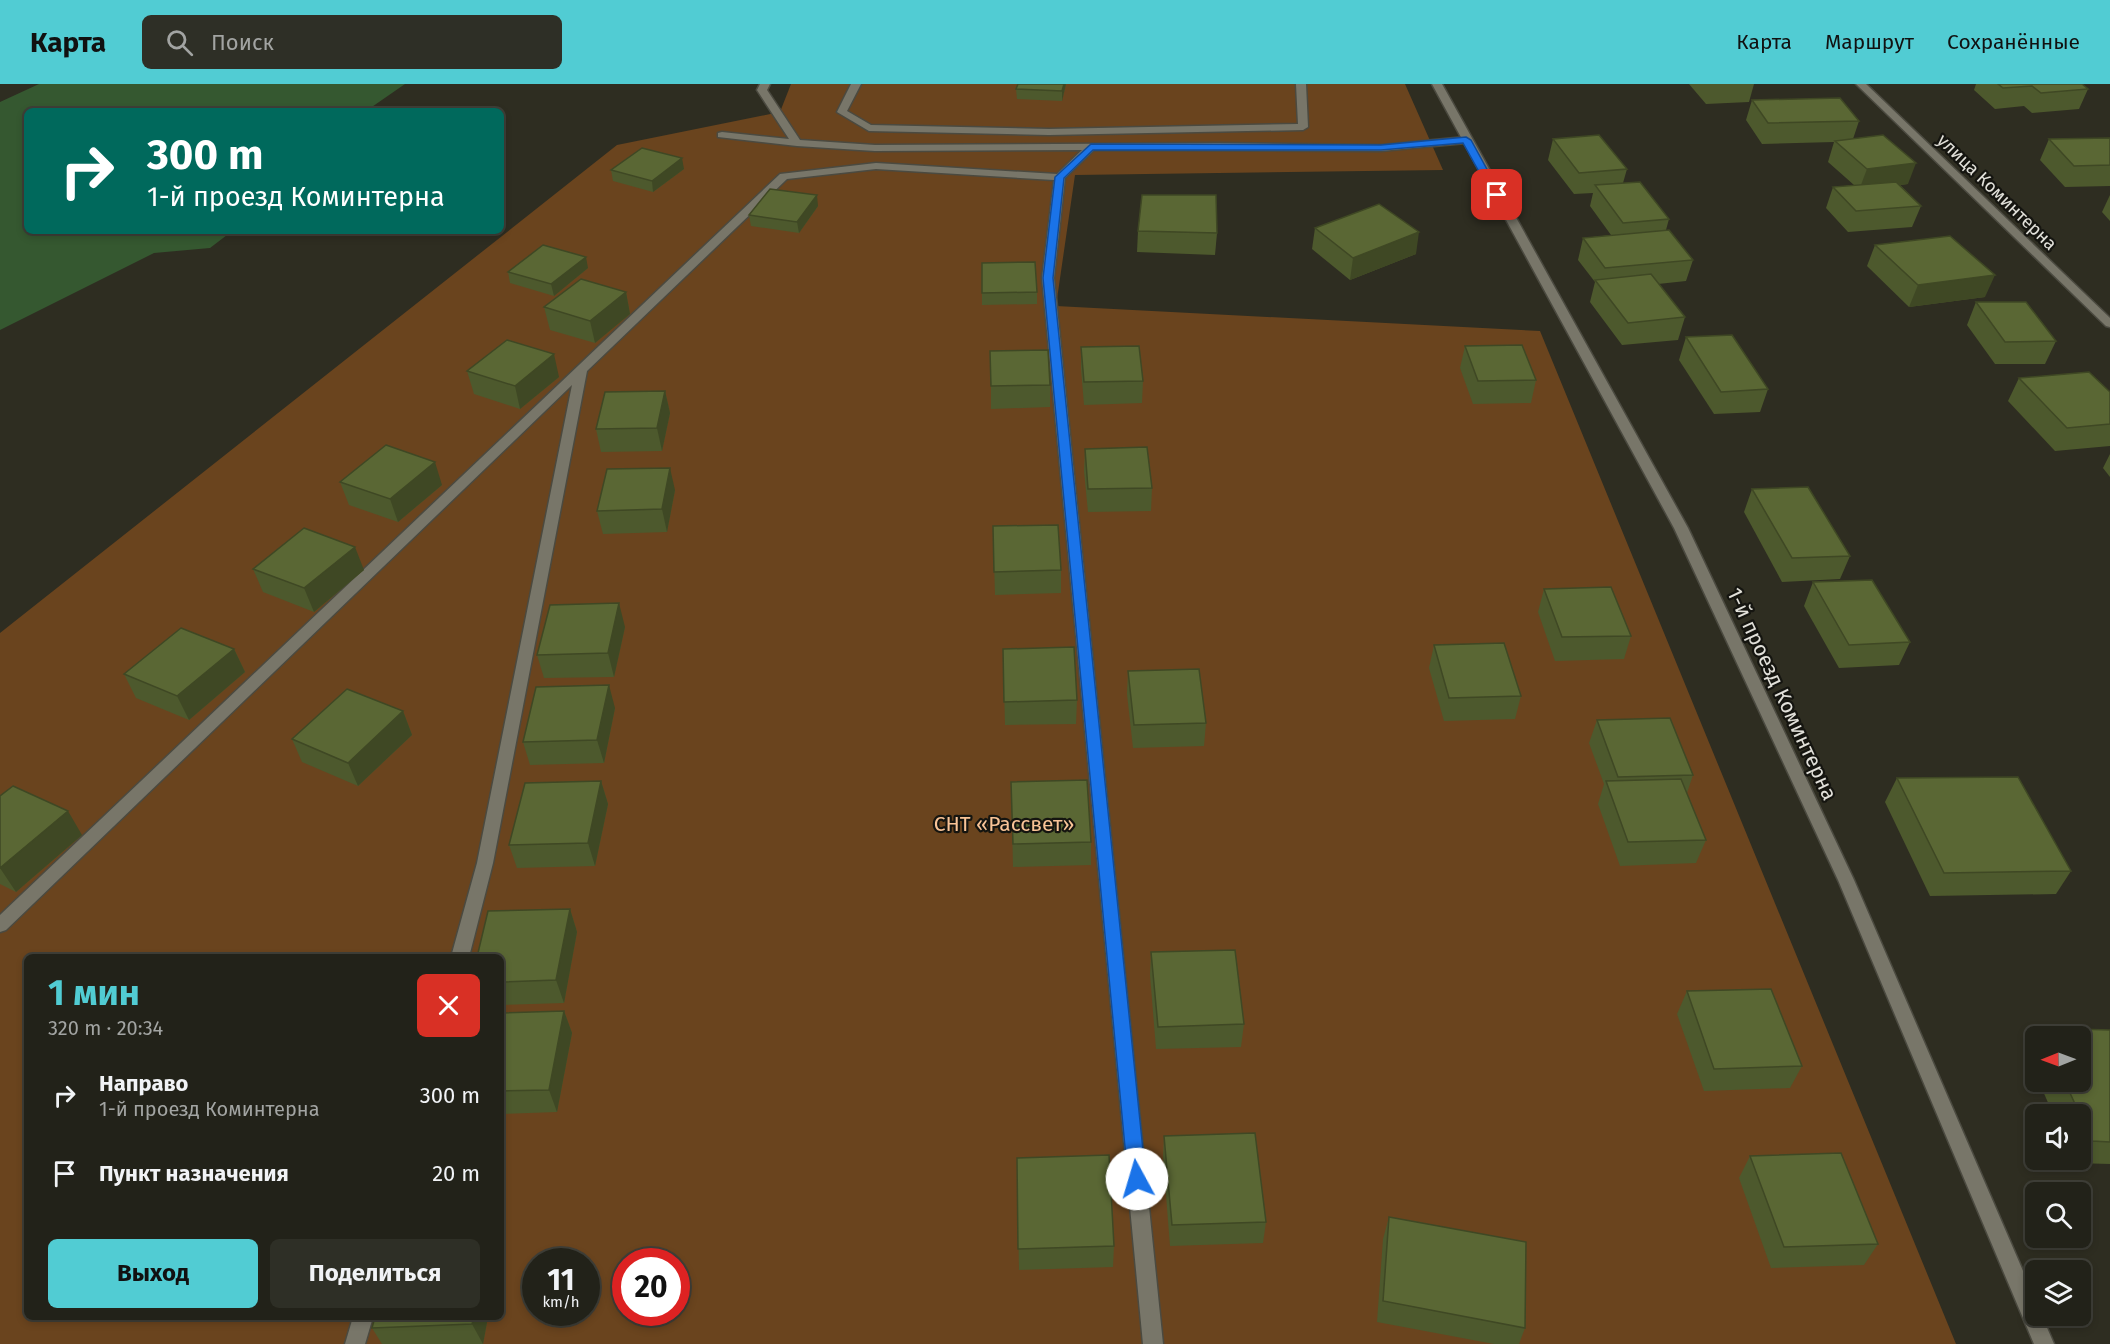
<!DOCTYPE html>
<html lang="ru">
<head>
<meta charset="utf-8">
<style>
  body { margin:0; font-family:"Fira Sans",sans-serif; background:#2e2f26; color:#f1f3f6; height:100vh; display:flex; flex-direction:column; font-size:22px; white-space:nowrap }
  * { box-sizing:border-box; margin:0 }
  p { font-size:20px; color:#a2a4a2 }
  .icon { flex:none; width:33px; height:33px; fill:none; stroke:currentColor; stroke-width:2; stroke-linecap:round; stroke-linejoin:round }
  .map { position:relative; flex:1; overflow:hidden }
  .side { position:absolute; left:24px; top:870px; width:480px; height:366px; display:flex; flex-direction:column; background:#222219; border-radius:9px; box-shadow:0 3px 9px #0003,0 0 0 2px #3f3f38 }
  .side>* { flex:none }
  .banner { position:absolute; left:24px; top:24px; width:480px; height:126px; border-radius:9px; box-shadow:0 3px 9px #0003,0 0 0 2px #3f3f38; background:#00695c; color:#fff; overflow:hidden }
  .needle { width:39px; rotate:269deg }
  .controls { position:absolute; left:2025px; top:942px; display:grid; gap:12px }
  .controls a { display:grid; place-items:center; width:66px; height:66px; border-radius:9px; background:#222219; box-shadow:0 3px 9px #0003,0 0 0 2px #3f3f38; font-size:30px }
  .speed { position:absolute; left:522px; top:1164px; display:flex; gap:12px; font-size:30px; font-weight:700; text-align:center }
  .speed>* { display:grid; place-content:center; width:78px; height:78px; border-radius:50%; background:#222219; box-shadow:0 3px 9px #0003,0 0 0 2px #3f3f38; line-height:1 }
  .speed small { font-size:15px; font-weight:400 }
  .speed .limit { border:9px solid #d22; background:#fff; color:#111 }
  .pin { position:absolute; display:grid; place-items:center; width:51px; height:51px; color:#fff; margin:-26px; border-radius:12px; box-shadow:0 3px 9px #0006 }
  .me { position:absolute; width:66px; margin:-33px; rotate:354deg; stroke-linejoin:round; filter:drop-shadow(0 0 4px #0008) }
  .turn { display:flex; align-items:center; gap:21px; height:126px; padding:0 24px; font-size:27px }
  .turn .icon { width:78px; height:78px; stroke-width:2.5 }
  .turn b { display:block; font-size:42px; line-height:51px }
  .round { display:grid; place-items:center; flex:none; width:63px; height:63px; border-radius:9px; background:#2e2f26 }
  .headline { display:flex; align-items:center; justify-content:space-between; height:102px; padding:0 24px }
  h1 { font-size:36px; font-weight:700; line-height:45px; color:#51ccd3 }
  .action { display:flex; gap:12px; margin-top:auto; padding:12px 24px }
  .action a { flex:1; height:69px; border-radius:9px; background:#51ccd3; color:#111; font-size:24px; font-weight:700; line-height:69px; text-align:center }
  .action a+a { background:#2e2f26; color:#f1f3f6 }
  ul { padding:0; list-style:none }
  li { display:flex; align-items:center; gap:18px; height:78px; padding:0 24px }
  li div { flex:1 }
  li b { display:block; font-size:22px }
  li em { font-style:normal }
  header { display:flex; align-items:center; gap:36px; box-sizing:border-box; height:84px; padding:0 30px; background:#51ccd3; color:#111 }
  header strong { font-size:28px }
  nav { display:flex; gap:33px; margin-inline-start:auto; font-size:21px }
  .search { width:420px; height:54px; background:#2e2f26; display:flex; align-items:center; gap:15px; box-sizing:border-box; padding:0 21px; border-radius:9px; color:#a2a4a2; font-size:22px }
  .map>svg:first-child { display:block }
  .green { fill:#6a441e; fill-rule:evenodd }
  .water { fill:#355830 }
  .lines { fill:none; stroke-linecap:round; stroke-linejoin:round }
  .service-casing { stroke:#4b4a40; stroke-width:3 }
  .minor-casing { stroke:#4b4a40; stroke-width:3 }
  .tertiary-casing { stroke:#4b4a40; stroke-width:3 }
  .service { fill:#787669; fill-rule:evenodd }
  .minor { fill:#787669; fill-rule:evenodd }
  .tertiary { fill:#787669; fill-rule:evenodd }
  .wall { fill:#4d592d }
  .shaded-wall { fill:#3f4824 }
  .building { fill:#5a6734; stroke:#3f4824; stroke-width:1.5 }
  .route { fill:#1a73e8; stroke:#114b97; stroke-width:1.5 }
  .labels { text-anchor:middle; stroke-width:4.5; stroke-linejoin:round; paint-order:stroke }
  .far-street-label { font-size:18px; fill:#e2e1da; stroke:#151510 }
  .street-label { font-size:21px; fill:#e2e1da; stroke:#151510 }
  .park-label { font-size:21px; fill:#f9c497; stroke:#151510 }
</style>
</head>
<body>
<header>
<strong>Карта</strong>
<div class="search"><svg class="icon" aria-label="search" viewBox="0 0 24 24"><circle cx="10" cy="10" r="6"/><path d="M15 15l6 6"/></svg>Поиск</div>
<nav><a>Карта</a><a>Маршрут</a><a>Сохранённые</a></nav>
</header>
<div class="map">
<svg width="2110" height="1260" viewBox="0 0 2110 1260">
  <rect width="100%" height="100%" fill="#2e2d21"/>
  <path class="green" d="M791,0H1405L1443,86L1075,91L1056,222L1540,247L1956,1260H0V549L617,61L780,28ZM27,873H501V1233H27ZM536,1178H586V1228H536ZM626,1178H676V1228H626Z"/>
  <polygon class="water" points="39,0 405,0 366,27 27,27 27,147 224,147 227,151 210,164 154,169 0,246 0,18"/>
  <g class="lines">
    <defs>
      <g id="service">
        <polygon points="760,0 770,0 767,6 800,56 875,61 1218,59 1381,61 1466,53 1471,56 1466,59 1381,67 1094,66 1065,94 1054,194 1163,1260 1143,1260 1042,194 1054,96 876,85 787,95 587,287 493,779 469,873 451,873 477,779 572,301 6,846 0,848 0,831 780,90 876,79 1057,90 1082,66 875,67 797,62 718,53 718,49 722,48 789,55 757,6"/>
        <polygon points="851,0 861,0 847,27 871,41 1049,45 1298,40 1296,0 1306,0 1308,43 1303,46 1049,51 869,47 837,28"/>
        <polygon points="353,1233 373,1233 365,1260 345,1260"/>
      </g>
      <polygon id="minor" points="1432,0 1442,0 1688,444 1854,796 2036,1217 2036,1232 2042,1232 2054,1260 2034,1260 1838,796 1674,444"/>
      <polygon id="tertiary" points="1856,0 1866,0 2110,234 2110,243 2106,242"/>
    </defs>
    <use href="#service" class="service-casing"/>
    <use href="#minor" class="minor-casing"/>
    <use href="#tertiary" class="tertiary-casing"/>
    <use href="#service" class="service"/>
    <use href="#minor" class="minor"/>
    <use href="#tertiary" class="tertiary"/>
  </g>
  <g class="wall">
    <polygon points="1066,0 1062,17 1017,15 1016,5"/>
    <polygon points="1689,0 1754,0 1749,18 1706,20"/>
    <polygon points="1976,0 2082,0 2088,5 2079,25 2032,29 2024,22 1995,25 1974,6"/>
    <polygon points="1752,16 1859,37 1853,55 1908,100 1900,101 1921,122 1912,143 1848,148 1826,124 1833,103 1854,101 1828,78 1834,58 1762,60 1746,36"/>
    <polygon points="2110,54 2110,102 2065,103 2040,76 2049,55"/>
    <polygon points="1553,55 1627,85 1623,99 1669,135 1666,146 1693,176 1686,197 1658,200 1685,233 1678,256 1622,261 1590,218 1595,198 1578,176 1583,154 1611,151 1590,122 1593,109 1574,110 1548,76"/>
    <polygon points="684,85 653,108 613,97 611,86"/>
    <polygon points="2110,111 2110,137 2102,128"/>
    <polygon points="818,122 799,149 751,142 749,131"/>
    <polygon points="1315,144 1416,170 1350,196 1312,165"/>
    <polygon points="1138,147 1217,149 1215,171 1137,168"/>
    <polygon points="1875,161 1985,213 1909,223 1867,182"/>
    <polygon points="588,184 554,212 510,199 508,188"/>
    <polygon points="626,208 630,230 595,259 550,246 544,223"/>
    <polygon points="1037,208 1037,220 982,221 982,209"/>
    <polygon points="1976,218 2056,257 2045,280 1995,280 1967,241"/>
    <polygon points="1686,253 1768,305 1760,328 1714,330 1679,276"/>
    <polygon points="1465,262 1536,296 1531,319 1473,320 1460,284"/>
    <polygon points="1081,263 1143,297 1142,319 1084,321 1081,285"/>
    <polygon points="467,287 559,293 520,325 474,310"/>
    <polygon points="2019,294 2110,308 2110,362 2055,367 2008,317"/>
    <polygon points="1050,301 1050,323 991,325 991,302"/>
    <polygon points="665,307 670,329 662,367 601,368 596,345"/>
    <polygon points="1085,365 1152,404 1151,427 1088,428 1084,387"/>
    <polygon points="2110,370 2110,393 2103,384"/>
    <polygon points="340,398 442,401 398,438 349,421"/>
    <polygon points="1752,405 1850,472 1840,495 1782,498 1744,428"/>
    <polygon points="675,406 667,448 603,450 597,427"/>
    <polygon points="993,442 1061,486 1061,509 995,511"/>
    <polygon points="253,485 364,486 314,528 263,508"/>
    <polygon points="1813,498 1910,558 1899,581 1839,584 1804,522"/>
    <polygon points="1544,505 1631,552 1624,575 1555,577 1538,528"/>
    <polygon points="625,543 614,593 544,594 537,571"/>
    <polygon points="1434,561 1521,612 1515,635 1444,637 1429,584"/>
    <polygon points="234,565 245,588 189,636 136,614 124,590"/>
    <polygon points="1003,565 1077,616 1076,640 1005,641"/>
    <polygon points="1128,587 1206,639 1204,662 1133,664 1127,610"/>
    <polygon points="615,624 604,679 530,681 523,658"/>
    <polygon points="403,627 412,651 358,702 302,678 292,655"/>
    <polygon points="1597,636 1693,691 1687,709 1706,756 1696,779 1620,782 1598,720 1604,700 1589,659"/>
    <polygon points="1897,694 2071,787 2056,810 1930,812 1885,718"/>
    <polygon points="601,697 608,720 595,782 517,784 509,761"/>
    <polygon points="1011,698 1091,758 1091,781 1013,783"/>
    <polygon points="0,712 82,751 16,808 0,800"/>
    <polygon points="570,825 577,848 564,919 501,921 501,873"/>
    <polygon points="1151,868 1244,940 1241,963 1156,965 1150,891"/>
    <polygon points="1687,907 1802,982 1790,1004 1704,1007 1677,930"/>
    <polygon points="564,927 572,949 557,1028 501,1030 501,929"/>
    <polygon points="2041,944 2110,946 2110,1080 2075,1079 2073,1076 2080,1076 2080,1030 2053,1030 2039,998 2080,998 2080,952 2036,952 2036,990 2025,967"/>
    <polygon points="1164,1052 1266,1138 1263,1159 1170,1162 1163,1073"/>
    <polygon points="1750,1072 1878,1160 1864,1181 1771,1184 1739,1094"/>
    <polygon points="1017,1074 1114,1162 1113,1183 1019,1186"/>
    <polygon points="1389,1133 1525,1244 1519,1260 1494,1260 1377,1238 1383,1155"/>
    <polygon points="488,1233 483,1260 382,1260 372,1244"/>
  </g>
  <g class="shaded-wall">
    <polygon points="1064,0 1066,0 1062,17 1062,7"/>
    <polygon points="682,74 684,85 653,108 652,97"/>
    <polygon points="1916,79 1908,100 1859,106 1867,85"/>
    <polygon points="817,111 818,122 799,149 797,138"/>
    <polygon points="1419,148 1416,170 1350,196 1353,174"/>
    <polygon points="586,173 588,184 554,212 551,200"/>
    <polygon points="1995,191 1985,213 1909,223 1918,201"/>
    <polygon points="626,208 630,230 595,259 590,237"/>
    <polygon points="554,270 559,293 520,325 515,302"/>
    <polygon points="665,307 670,329 662,367 657,344"/>
    <polygon points="435,378 442,401 398,438 390,415"/>
    <polygon points="670,384 675,406 667,448 662,425"/>
    <polygon points="355,463 364,486 314,528 304,504"/>
    <polygon points="619,519 625,543 614,593 608,569"/>
    <polygon points="234,565 245,588 189,636 177,612"/>
    <polygon points="609,601 615,624 604,679 597,656"/>
    <polygon points="403,627 412,651 358,702 348,679"/>
    <polygon points="601,697 608,720 595,782 588,759"/>
    <polygon points="68,727 82,751 16,808 0,784"/>
    <polygon points="570,825 577,848 564,919 556,896"/>
    <polygon points="564,927 572,949 557,1028 549,1006"/>
    <polygon points="474,1233 488,1233 483,1260 472,1240"/>
  </g>
  <g class="building">
    <polygon points="1018,0 1064,0 1062,7 1016,5"/>
    <polygon points="1998,0 2082,0 2088,5 2041,9 2032,2 2003,4"/>
    <polygon points="1840,14 1859,37 1768,39 1752,16"/>
    <polygon points="1599,51 1627,85 1579,89 1553,55"/>
    <polygon points="1883,51 1916,79 1867,85 1835,57"/>
    <polygon points="2110,54 2110,81 2074,82 2049,55"/>
    <polygon points="642,64 682,74 652,97 611,86"/>
    <polygon points="1640,98 1669,135 1623,139 1595,101"/>
    <polygon points="1896,98 1921,122 1856,127 1833,103"/>
    <polygon points="770,105 817,111 797,138 749,131"/>
    <polygon points="1142,111 1216,111 1217,149 1138,147"/>
    <polygon points="1379,120 1419,148 1353,174 1315,144"/>
    <polygon points="1669,146 1693,176 1605,184 1583,154"/>
    <polygon points="1950,152 1995,191 1918,201 1875,161"/>
    <polygon points="543,161 586,173 551,200 508,188"/>
    <polygon points="1035,178 1037,208 982,209 982,179"/>
    <polygon points="1651,190 1685,233 1628,239 1595,196"/>
    <polygon points="581,195 626,208 590,237 544,223"/>
    <polygon points="1976,218 2026,218 2056,257 2005,258"/>
    <polygon points="1732,251 1768,305 1721,308 1686,253"/>
    <polygon points="507,256 554,270 515,302 467,287"/>
    <polygon points="1522,261 1536,296 1478,297 1465,262"/>
    <polygon points="1139,262 1143,297 1084,298 1081,263"/>
    <polygon points="1048,266 1050,301 991,302 990,267"/>
    <polygon points="2089,288 2110,308 2110,340 2067,344 2019,294"/>
    <polygon points="665,307 657,344 596,345 605,308"/>
    <polygon points="386,361 435,378 390,415 340,398"/>
    <polygon points="1147,363 1152,404 1088,405 1085,365"/>
    <polygon points="670,384 662,425 597,427 607,385"/>
    <polygon points="1808,403 1850,472 1792,474 1752,405"/>
    <polygon points="1058,441 1061,486 994,488 993,442"/>
    <polygon points="304,444 355,463 304,504 253,485"/>
    <polygon points="1872,496 1910,558 1849,561 1813,498"/>
    <polygon points="1611,503 1631,552 1562,553 1544,505"/>
    <polygon points="619,519 608,569 537,571 550,521"/>
    <polygon points="181,544 234,565 177,612 124,590"/>
    <polygon points="1504,559 1521,612 1449,614 1434,561"/>
    <polygon points="1074,563 1077,616 1004,618 1003,565"/>
    <polygon points="1199,585 1206,639 1134,641 1128,587"/>
    <polygon points="609,601 597,656 523,658 536,603"/>
    <polygon points="347,605 403,627 348,679 292,655"/>
    <polygon points="1670,634 1693,691 1618,693 1597,636"/>
    <polygon points="2018,693 2071,787 1944,789 1897,694"/>
    <polygon points="1681,695 1706,756 1628,758 1606,697"/>
    <polygon points="1087,696 1091,758 1013,760 1011,698"/>
    <polygon points="601,697 588,759 509,761 525,699"/>
    <polygon points="13,702 68,727 0,784 0,712"/>
    <polygon points="570,825 556,896 501,898 501,873 477,873 488,827"/>
    <polygon points="1235,866 1244,940 1158,943 1151,868"/>
    <polygon points="1771,905 1802,982 1714,985 1687,907"/>
    <polygon points="564,927 549,1006 501,1007 501,929"/>
    <polygon points="2041,944 2110,946 2110,1058 2092,1057 2065,998 2080,998 2080,952 2045,952"/>
    <polygon points="1255,1049 1266,1138 1172,1141 1164,1052"/>
    <polygon points="1841,1069 1878,1160 1784,1163 1750,1072"/>
    <polygon points="1109,1071 1114,1162 1018,1165 1017,1074"/>
    <polygon points="1389,1133 1526,1158 1525,1244 1383,1217"/>
    <polygon points="375,1233 474,1233 472,1240 372,1244"/>
  </g>
  <polygon class="route" points="1466,53 1471,56 1501,111 1500,113 1492,111 1463,59 1381,66 1093,66 1064,94 1053,194 1146,1095 1143,1100 1137,1102 1131,1100 1128,1095 1043,194 1055,93 1091,60 1381,61"/>
  <g class="labels">
    <g class="far-street-label">
      <text transform="translate(1997 108) rotate(44)" y="6">улица Коминтерна</text>
    </g>
    <g class="street-label">
      <text transform="translate(1782 610) rotate(65)" y="7">1-й проезд Коминтерна</text>
    </g>
    <g class="park-label">
      <text x="1004" y="747">СНТ «Рассвет»</text>
    </g>
  </g>
</svg>
<div class="controls">
<a><svg class="needle" viewBox="-14 -14 28 28"><path d="M0-13l5 13h-10z" fill="#e53935"/><path d="M0 13l5-13h-10z" fill="#a2a4a2"/></svg></a>
<a><svg class="icon" aria-label="sound" viewBox="0 0 24 24"><path d="M4 9h4l5-4v14l-5-4H4zM17 9q2 3 0 6"/></svg></a>
<a><svg class="icon" aria-label="search" viewBox="0 0 24 24"><circle cx="10" cy="10" r="6"/><path d="M15 15l6 6"/></svg></a>
<a><svg class="icon" aria-label="layers" viewBox="0 0 24 24"><path d="M12 4l9 5-9 5-9-5zM3 14l9 5 9-5"/></svg></a>
</div>
<div class="speed"><div>11<small>km/h</small></div><div class="limit">20</div></div>
<div class="pin" style="left:1497px;top:111px;background:#d93025"><svg class="icon" aria-label="arrive" viewBox="0 0 24 24"><path d="M6 21V4h12l-3 4 3 4H6"/></svg></div>
<svg class="me" style="left:1137px;top:1095px" viewBox="-20 -20 40 40"><circle r="19" fill="#fff"/><path d="M0-13L10 11 0 6-10 11z" fill="#1a73e8"/></svg>
<div class="banner">
<div class="turn"><svg class="icon" aria-label="right" viewBox="0 0 24 24"><path d="M7 20v-9h11M14 6l5 5-5 5"/></svg><div><b>300 m</b>1-й проезд Коминтерна</div></div>
</div>
<section class="side">
<div class="headline"><div><h1>1 мин</h1><p>320 m · 20:34</p></div><a class="round" style="background:#d93025;color:#fff"><svg class="icon" aria-label="close" viewBox="0 0 24 24"><path d="M6 6l12 12M18 6L6 18"/></svg></a></div>
<ul>
<li><svg class="icon" aria-label="right" viewBox="0 0 24 24"><path d="M7 20v-9h11M14 6l5 5-5 5"/></svg><div><b>Направо</b><p>1-й проезд Коминтерна</p></div><em>300 m</em></li>
<li><svg class="icon" aria-label="arrive" viewBox="0 0 24 24"><path d="M6 21V4h12l-3 4 3 4H6"/></svg><div><b>Пункт назначения</b></div><em>20 m</em></li>
</ul>
<div class="action"><a>Выход</a><a>Поделиться</a></div>
</section>
</div>
</body>
</html>
